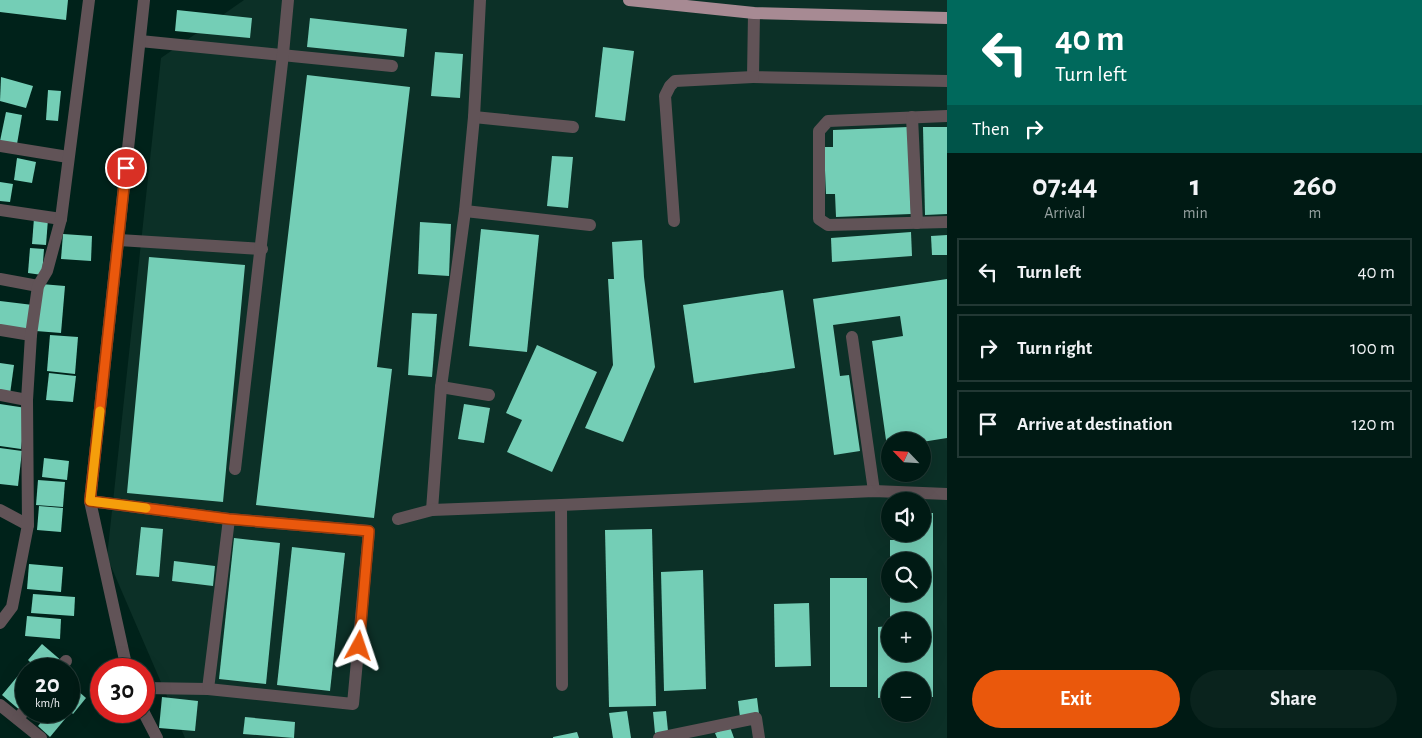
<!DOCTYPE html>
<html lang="en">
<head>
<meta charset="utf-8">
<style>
  body { margin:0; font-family:"Alegreya Sans",sans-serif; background:#0a231d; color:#f1f3f6; height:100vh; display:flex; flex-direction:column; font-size:19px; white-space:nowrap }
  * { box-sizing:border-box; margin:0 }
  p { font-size:16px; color:#95a1a0 }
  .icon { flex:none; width:28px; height:28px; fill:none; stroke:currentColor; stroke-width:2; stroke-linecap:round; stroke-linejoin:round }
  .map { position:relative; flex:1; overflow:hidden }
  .sheet { display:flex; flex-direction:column; background:#001a14; width:475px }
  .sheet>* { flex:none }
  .guide { background:#00695c; color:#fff; overflow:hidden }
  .needle { width:32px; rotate:295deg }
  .tools { position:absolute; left:881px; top:432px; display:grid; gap:10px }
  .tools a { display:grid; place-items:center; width:50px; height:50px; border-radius:50%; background:#001a14; box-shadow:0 5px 20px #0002,0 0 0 1px #223834; font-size:25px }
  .speed { position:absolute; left:15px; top:658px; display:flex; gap:10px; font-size:25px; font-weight:700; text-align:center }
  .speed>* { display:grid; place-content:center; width:65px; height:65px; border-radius:50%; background:#001a14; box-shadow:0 5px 20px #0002,0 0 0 1px #223834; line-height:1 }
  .speed small { font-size:12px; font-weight:400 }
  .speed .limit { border:8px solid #d22; background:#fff; color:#111 }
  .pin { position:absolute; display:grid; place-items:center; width:42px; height:42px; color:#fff; margin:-21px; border:2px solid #fff; border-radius:50%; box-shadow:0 1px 5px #0007 }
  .me { position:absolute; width:55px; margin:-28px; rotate:5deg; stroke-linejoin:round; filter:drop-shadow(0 0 4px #0008) }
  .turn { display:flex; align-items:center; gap:18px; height:105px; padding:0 25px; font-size:22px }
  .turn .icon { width:65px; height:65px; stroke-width:2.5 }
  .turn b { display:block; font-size:35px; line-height:42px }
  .then { display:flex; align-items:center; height:48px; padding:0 25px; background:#0003; gap:10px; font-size:19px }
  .eta { display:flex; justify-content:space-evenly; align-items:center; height:85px; text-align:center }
  .eta b { font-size:30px; font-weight:700; line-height:35px }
  .action { display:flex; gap:10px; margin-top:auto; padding:10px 25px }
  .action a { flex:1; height:58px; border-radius:30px; background:#ea580c; color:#fff; font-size:20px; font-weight:700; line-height:58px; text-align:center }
  .action a+a { background:#0a231d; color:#f1f3f6 }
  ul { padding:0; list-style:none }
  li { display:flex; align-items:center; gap:15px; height:68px; margin:0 10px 8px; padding:0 15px; border:2px solid #223834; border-radius:0px }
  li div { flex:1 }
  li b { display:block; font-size:19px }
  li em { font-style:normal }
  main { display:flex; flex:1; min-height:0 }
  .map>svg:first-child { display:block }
  .built { fill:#0c3027; fill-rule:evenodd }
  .building { fill:#74ceb6 }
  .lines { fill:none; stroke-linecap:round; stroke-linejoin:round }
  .minor { stroke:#615357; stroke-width:12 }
  .major { stroke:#a78a93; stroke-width:12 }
  .route-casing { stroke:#983908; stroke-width:12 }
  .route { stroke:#ea580c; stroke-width:9 }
  .slow { stroke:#f59e0b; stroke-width:9 }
</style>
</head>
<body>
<main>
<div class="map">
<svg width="947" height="738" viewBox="0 0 947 738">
  <rect width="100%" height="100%" fill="#00221a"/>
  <path class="built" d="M244,0H947V738H185L107,557L161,58ZM890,441H922V474H890ZM890,501H922V534H890ZM890,561H922V594H890ZM890,621H922V654H890ZM890,681H922V714H890Z"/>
  <g class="building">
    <polygon points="0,0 68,0 66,20 0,12"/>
    <polygon points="177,10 252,18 250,38 175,31"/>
    <polygon points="310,18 407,29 404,57 307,47"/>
    <polygon points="603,47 634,51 625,121 595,117"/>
    <polygon points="435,52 463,54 460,98 431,96"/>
    <polygon points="307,75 410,87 377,367 392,369 374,518 256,505"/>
    <polygon points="1,77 33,86 26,108 0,101"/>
    <polygon points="48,90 61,91 58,121 46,120"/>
    <polygon points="6,112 22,115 17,144 0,141"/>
    <polygon points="908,127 911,214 836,217 835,194 826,194 824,147 833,147 833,130"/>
    <polygon points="923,127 947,127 947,214 925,215"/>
    <polygon points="552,156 573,157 568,208 547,206"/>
    <polygon points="17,158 36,162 32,183 14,180"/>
    <polygon points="0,182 13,184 10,202 0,201"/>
    <polygon points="34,218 48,219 46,245 32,244"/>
    <polygon points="420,222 451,224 449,276 418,274"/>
    <polygon points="481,229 539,235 527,352 469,346"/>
    <polygon points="911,232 912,256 832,262 831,238"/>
    <polygon points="63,234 92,236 91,261 61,259"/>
    <polygon points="947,235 947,255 932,255 931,236"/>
    <polygon points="642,240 644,277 655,367 623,442 585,428 613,365 608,279 614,279 612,242"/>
    <polygon points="30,248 44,249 42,275 28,273"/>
    <polygon points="149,257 245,265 223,502 127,493"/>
    <polygon points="947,279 947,438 922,442 890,441 890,447 887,447 872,341 903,336 900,316 833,325 840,376 849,375 860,451 834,455 813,299"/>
    <polygon points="41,284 65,286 61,333 36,331"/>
    <polygon points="783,290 795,368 694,383 683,305"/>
    <polygon points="0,301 33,305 30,330 0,327"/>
    <polygon points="412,313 437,314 432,377 408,375"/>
    <polygon points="50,335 78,337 75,374 47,371"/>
    <polygon points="537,345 597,372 552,472 507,452 522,420 506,413"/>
    <polygon points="0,363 14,365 10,394 0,392"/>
    <polygon points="49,373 76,376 73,402 46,400"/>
    <polygon points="0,404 26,408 21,449 0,446"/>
    <polygon points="464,404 490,408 484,443 458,439"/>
    <polygon points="0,448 22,451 18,486 0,484"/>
    <polygon points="44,458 69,461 67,480 42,477"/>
    <polygon points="38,480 65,482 63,507 36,505"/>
    <polygon points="39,506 63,508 61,532 37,530"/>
    <polygon points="922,513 933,513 933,697 922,697 922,681 890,681 890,697 878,698 878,627 890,626 890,654 922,654 922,621 890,621 890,594 922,594 922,561 890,561 890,540 897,540 897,534 922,534"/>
    <polygon points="141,527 163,529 159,577 136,575"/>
    <polygon points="652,529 656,706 609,707 605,530"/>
    <polygon points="234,538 280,543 266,684 219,679"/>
    <polygon points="292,547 345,553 330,691 277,685"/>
    <polygon points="174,561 215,566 213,586 172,581"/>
    <polygon points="29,564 63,567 61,592 27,589"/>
    <polygon points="703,570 706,689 664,691 661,572"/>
    <rect x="830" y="578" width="37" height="109"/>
    <polygon points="33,594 75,597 74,616 31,613"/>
    <polygon points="809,603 811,666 775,667 774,604"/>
    <polygon points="27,616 61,619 60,639 25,636"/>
    <polygon points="42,644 63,662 57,669 37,669 28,660"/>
    <polygon points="26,666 30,669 26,669 26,707 22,712 2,695"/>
    <polygon points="69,683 86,698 73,714 69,710"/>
    <polygon points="162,697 198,701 195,731 159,728"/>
    <polygon points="757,698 759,714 740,717 738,701"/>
    <polygon points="50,711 68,711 70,713 50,737 38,726"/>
    <polygon points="627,711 631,738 613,738 609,713"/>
    <polygon points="666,711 668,731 655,733 653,712"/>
    <polygon points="245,717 295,722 294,738 243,734"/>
    <polygon points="730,727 734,738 717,738 715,733"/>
    <polygon points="577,732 579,738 553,738 553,737"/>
  </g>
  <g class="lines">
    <g class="minor">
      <polyline points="754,13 753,77 947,81"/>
      <polyline points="140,41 392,66"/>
      <polyline points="947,116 828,121 819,131 819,219 828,225 947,222"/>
      <polyline points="474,117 573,127"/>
      <polyline points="912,117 917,223"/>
      <polyline points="0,146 68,157"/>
      <polyline points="0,210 61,219"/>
      <polyline points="465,211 590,225"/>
      <polyline points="674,221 665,96 670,86 675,81 753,77"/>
      <polyline points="119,240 262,249"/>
      <polyline points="0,279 38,286"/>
      <polyline points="0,330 31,335"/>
      <polyline points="852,337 874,491"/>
      <polyline points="441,387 489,395"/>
      <polyline points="0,395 27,400"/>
      <polyline points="235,469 283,54 288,0"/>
      <polyline points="90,501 229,519 369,531 353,704 208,689 144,688"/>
      <polyline points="561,505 562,685"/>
      <polyline points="0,510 28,525"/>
      <polyline points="432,510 441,387 465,211 474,117 480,0"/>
      <polyline points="398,519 432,510 561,505 874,491 947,494"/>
      <polyline points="0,623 12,607 28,525 27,400 31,335 38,286 47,271 61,219 89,0"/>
      <polyline points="59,669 66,661"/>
      <polyline points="127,669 90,501 144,0"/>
      <polyline points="208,689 229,519"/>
      <polyline points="0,705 41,738"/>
      <polyline points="143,711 157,738"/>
      <polyline points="18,719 26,708"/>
      <polyline points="659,738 756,718 759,738"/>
    </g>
    <polyline class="major" points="629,0 754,13 947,18"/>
  </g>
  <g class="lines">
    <defs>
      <polyline id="route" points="126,168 90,501 229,519 369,531 359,646"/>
    </defs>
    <use href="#route" class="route-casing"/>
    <use href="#route" class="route"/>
    <polyline class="slow" points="100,411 90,501 146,508"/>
  </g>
</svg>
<div class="tools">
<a><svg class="needle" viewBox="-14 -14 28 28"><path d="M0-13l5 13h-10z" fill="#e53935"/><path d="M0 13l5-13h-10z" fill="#95a1a0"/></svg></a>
<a><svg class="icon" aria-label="sound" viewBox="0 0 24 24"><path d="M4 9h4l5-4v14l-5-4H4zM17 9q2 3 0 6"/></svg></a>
<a><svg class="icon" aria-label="search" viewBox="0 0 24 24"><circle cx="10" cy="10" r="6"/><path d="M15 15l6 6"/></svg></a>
<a>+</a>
<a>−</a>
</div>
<div class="speed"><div>20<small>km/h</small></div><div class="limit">30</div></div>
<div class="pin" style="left:126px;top:168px;background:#d93025"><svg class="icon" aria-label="arrive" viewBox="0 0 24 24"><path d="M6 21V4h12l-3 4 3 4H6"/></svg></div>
<svg class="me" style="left:359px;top:646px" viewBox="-20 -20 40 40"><path d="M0-17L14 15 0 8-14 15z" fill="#ea580c" stroke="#fff" stroke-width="4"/></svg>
</div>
<section class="sheet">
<div class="guide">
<div class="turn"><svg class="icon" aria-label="left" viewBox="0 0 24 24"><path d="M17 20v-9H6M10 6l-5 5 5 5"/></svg><div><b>40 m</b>Turn left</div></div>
<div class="then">Then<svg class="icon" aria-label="right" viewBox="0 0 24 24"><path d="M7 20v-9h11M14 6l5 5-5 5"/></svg></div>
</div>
<div class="eta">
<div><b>07:44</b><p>Arrival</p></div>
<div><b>1</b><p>min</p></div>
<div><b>260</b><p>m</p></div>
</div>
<ul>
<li><svg class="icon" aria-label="left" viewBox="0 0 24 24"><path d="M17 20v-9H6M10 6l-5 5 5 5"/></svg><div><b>Turn left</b></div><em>40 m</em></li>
<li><svg class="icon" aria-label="right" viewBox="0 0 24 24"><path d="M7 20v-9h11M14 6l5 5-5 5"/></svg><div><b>Turn right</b></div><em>100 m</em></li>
<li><svg class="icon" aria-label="arrive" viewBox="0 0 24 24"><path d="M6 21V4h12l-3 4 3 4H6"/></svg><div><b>Arrive at destination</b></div><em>120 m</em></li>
</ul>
<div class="action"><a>Exit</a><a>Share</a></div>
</section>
</main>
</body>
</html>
